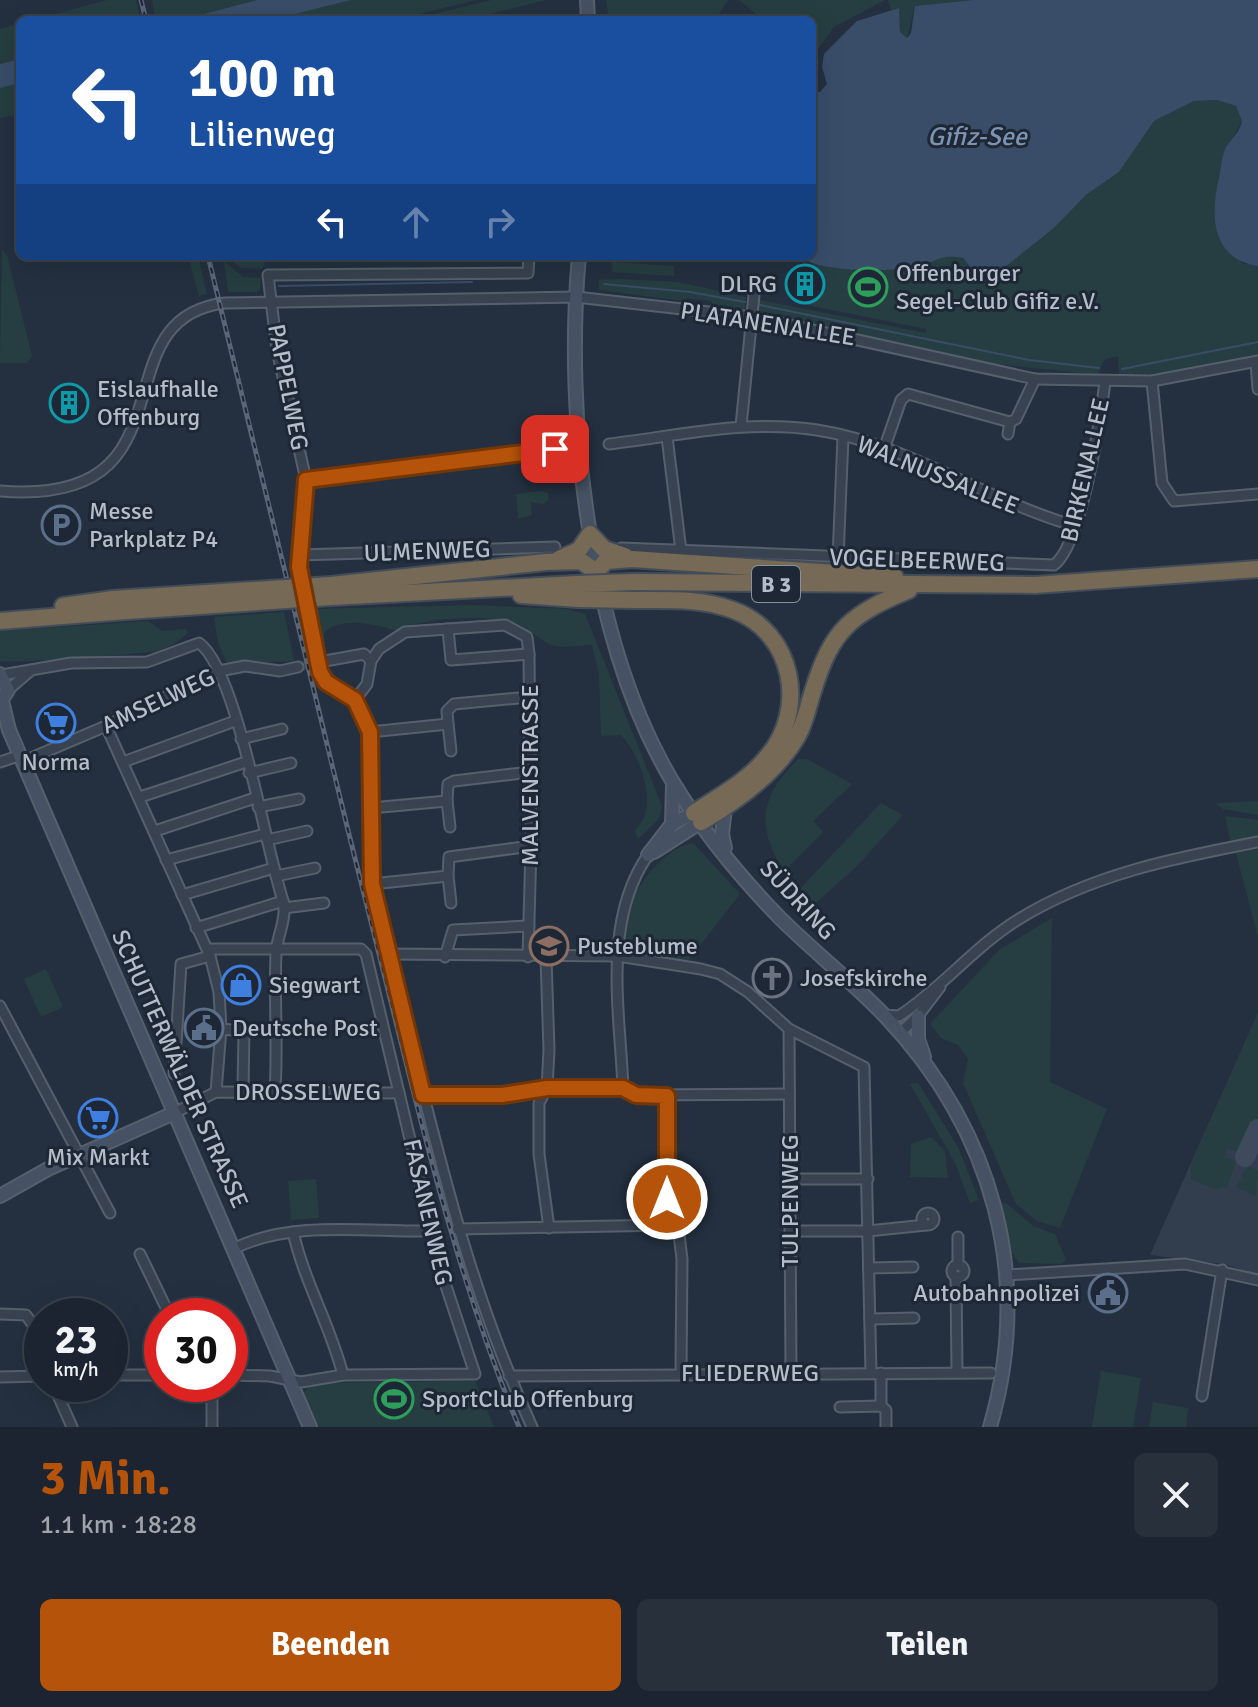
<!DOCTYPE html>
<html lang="de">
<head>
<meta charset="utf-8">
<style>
  body { margin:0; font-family:Signika,sans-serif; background:#28303c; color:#f1f3f6; height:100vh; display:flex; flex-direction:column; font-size:30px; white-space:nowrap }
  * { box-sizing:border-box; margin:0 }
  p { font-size:26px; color:#a0a4ab }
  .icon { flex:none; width:44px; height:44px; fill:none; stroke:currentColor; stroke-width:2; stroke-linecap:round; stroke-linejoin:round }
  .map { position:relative; height:1427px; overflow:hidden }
  .details { display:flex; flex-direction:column; background:#1b2430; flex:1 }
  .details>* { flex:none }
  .guide { position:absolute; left:16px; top:16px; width:800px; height:244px; border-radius:12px; box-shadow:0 8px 32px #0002,0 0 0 2px #39414c; background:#1a4fa0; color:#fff; overflow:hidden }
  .speed { position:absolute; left:24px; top:1298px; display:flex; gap:16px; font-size:40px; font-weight:700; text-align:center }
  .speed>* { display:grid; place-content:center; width:104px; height:104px; border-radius:50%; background:#1b2430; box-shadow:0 8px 32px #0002,0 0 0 2px #39414c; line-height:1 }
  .speed small { font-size:20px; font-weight:400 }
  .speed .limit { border:12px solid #d22; background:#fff; color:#111 }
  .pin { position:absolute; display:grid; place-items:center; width:68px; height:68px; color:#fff; margin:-34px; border-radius:16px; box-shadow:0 4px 12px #0006 }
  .me { position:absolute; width:88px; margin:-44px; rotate:0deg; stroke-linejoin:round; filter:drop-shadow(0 0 6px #0008) }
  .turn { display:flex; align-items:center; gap:28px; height:168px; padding:0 40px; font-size:36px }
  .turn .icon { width:104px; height:104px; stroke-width:2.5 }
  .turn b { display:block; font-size:56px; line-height:68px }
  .lanes { display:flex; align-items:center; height:76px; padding:0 40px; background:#0003; justify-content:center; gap:40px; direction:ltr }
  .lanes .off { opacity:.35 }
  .round { display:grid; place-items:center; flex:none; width:84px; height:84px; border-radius:12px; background:#28303c }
  .head { display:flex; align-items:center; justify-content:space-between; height:136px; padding:0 40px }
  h1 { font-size:48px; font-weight:800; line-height:60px; color:#b45309 }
  .cta { display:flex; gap:16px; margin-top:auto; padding:16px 40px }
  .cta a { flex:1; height:92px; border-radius:12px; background:#b45309; color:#fff; font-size:32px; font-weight:800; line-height:92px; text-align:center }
  .cta a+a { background:#28303c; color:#f1f3f6 }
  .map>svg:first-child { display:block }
  .airport { fill:#323d4d }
  .green { fill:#263e41 }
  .water { fill:#394d69 }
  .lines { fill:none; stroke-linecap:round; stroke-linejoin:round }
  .stream { stroke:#394d69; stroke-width:2 }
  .taxiway { stroke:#3f4b5c; stroke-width:20 }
  .street-tunnel { stroke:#3a4555; stroke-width:9; stroke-dasharray:9 4.5; stroke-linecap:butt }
  .street-casing { stroke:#56606d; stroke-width:13 }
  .secondary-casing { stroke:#56606d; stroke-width:16 }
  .highway-casing { stroke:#434d5a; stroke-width:20 }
  .street { stroke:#384250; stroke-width:9 }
  .secondary { stroke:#465163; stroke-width:12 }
  .highway { stroke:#766955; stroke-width:16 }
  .rail-casing { stroke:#5a6677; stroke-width:5 }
  .rail { stroke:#1d2735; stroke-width:2; stroke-dasharray:6; stroke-linecap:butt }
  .highway-bridge-casing { stroke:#434d5a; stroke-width:20; stroke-linecap:butt }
  .highway-bridge { stroke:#766955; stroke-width:16 }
  .route-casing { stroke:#753606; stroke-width:20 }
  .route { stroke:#b45309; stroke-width:14 }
  .labels { text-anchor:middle; stroke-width:6; stroke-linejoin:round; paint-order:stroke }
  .shield { fill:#1d2735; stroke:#87909d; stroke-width:2 }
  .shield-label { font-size:22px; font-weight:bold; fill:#b5bdca }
  .poi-label { font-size:24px; fill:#b5bdca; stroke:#1d2735; text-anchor:start }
  .street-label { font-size:24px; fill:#b5bdca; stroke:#1d2735 }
  .water-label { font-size:26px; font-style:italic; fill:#7c93b2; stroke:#1d2735 }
</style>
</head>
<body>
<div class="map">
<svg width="1258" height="1427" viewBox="0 0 1258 1427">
  <rect width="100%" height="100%" fill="#243040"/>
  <polygon class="airport" points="1258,1013 1258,1275 1223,1264 1150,1255"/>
  <g class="green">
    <polygon points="107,0 136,0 141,20 33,20"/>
    <polygon points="152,0 257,0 181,20 156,20"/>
    <polygon points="351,0 476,0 395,20 271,20"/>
    <polygon points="491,0 546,0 465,20 410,20"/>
    <polygon points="606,0 728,0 715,20 609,20"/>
    <polygon points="739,0 885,0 834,27 812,57 812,20 763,20"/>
    <polygon points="888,0 973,0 915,6 907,38 900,33 899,8 891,10"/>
    <polygon points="20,23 20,59 0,64 0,29"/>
    <polygon points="20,83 20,114 0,118 0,88"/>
    <path d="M1217,100L1236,106L1242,121L1230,144L1242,263L1258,266V356L1170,373L1126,375H1119L1118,357C1104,356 1102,362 1098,375L978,362L756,314L760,300L926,333V329L807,305L815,263C845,270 885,273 915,267C936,262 936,252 963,258L975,275L993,276L1054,228L1086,195L1119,172L1154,121L1194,101Z"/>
    <polygon points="2,250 7,255 32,356 27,363 0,363"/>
    <polygon points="188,256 198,256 207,294 199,296"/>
    <polygon points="226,256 263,256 265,264 262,269 241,268"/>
    <polygon points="224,261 243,277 261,278 260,289 257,292 228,292"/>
    <polygon points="612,262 674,266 674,276 612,272"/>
    <polygon points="620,279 678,282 746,297 745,313 712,308 712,301 686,298 684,301 599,290 599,280"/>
    <polygon points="541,491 548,493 548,500 543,504 531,502 532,515 518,519 516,494"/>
    <path d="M472,605L568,609L585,614L662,806L659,819L638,839L635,831C638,826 644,820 645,814C653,792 637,751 621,735L601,736L599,674L592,645C580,645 560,649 549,644C537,638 526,626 512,622C487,614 420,618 397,631C377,625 341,615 324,633L325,651L320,652L313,609Z"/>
    <polygon points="284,612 294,661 227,664 218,643 214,617"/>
    <path d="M148,621L162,631L185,629L188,632C180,641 168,648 156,651C139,654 10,664 0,661V631Z"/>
    <path d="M798,759H807L852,784L813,821L823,832L784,871C755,825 760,797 798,759Z"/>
    <polygon points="1258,801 1258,815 1223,809 1215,803"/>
    <polygon points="881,803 903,815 857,866 810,908 798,891"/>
    <polygon points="1225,816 1258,820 1258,838 1231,843"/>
    <path d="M693,843L740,894L687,962L631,954C605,924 655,848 693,843Z"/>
    <polygon points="1258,849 1258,937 1236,853"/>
    <polygon points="1052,918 1050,1082 1107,1109 1060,1228 1037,1221 1016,1204 963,1083 968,1059 958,1045 941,1038 930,1024 999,950"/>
    <polygon points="46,969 63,1007 41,1017 24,979"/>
    <polygon points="1258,1013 1258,1124 1244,1155 1228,1148 1225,1157 1236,1161 1227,1187 1215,1189 1191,1179 1191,1165"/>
    <polygon points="918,1083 958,1147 979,1200 970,1203 955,1163 910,1084"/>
    <polygon points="931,1137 945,1151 948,1178 910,1177 911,1144"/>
    <polygon points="1250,1167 1258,1171 1256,1196 1236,1187 1240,1180 1244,1182 1241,1176 1244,1170"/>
    <polygon points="316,1179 319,1218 291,1220 288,1181"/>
    <polygon points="1006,1203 1033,1226 1055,1234 1066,1260 1061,1264 1019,1263 1012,1253 1002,1204"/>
    <polygon points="1101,1371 1141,1378 1133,1427 1092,1427"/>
    <polygon points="475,1381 494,1427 319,1427 304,1393 310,1386 320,1383"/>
    <polygon points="1153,1402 1188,1408 1186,1427 1149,1427"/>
  </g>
  <g class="water">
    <polygon points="257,0 351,0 271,20 181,20"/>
    <path d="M973,0H1258V266C1211,259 1210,215 1219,178C1221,169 1222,155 1226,147C1232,138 1240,132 1242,121L1236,106L1217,100L1194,101L1154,121L1119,172L1086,195L1054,228L996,274L970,267L963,258C938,253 936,263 916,267C888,272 821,273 798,256H812V93L820,92L827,84L822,67L824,54L857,21L899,8L900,32L907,38L911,33L915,6Z"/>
    <polygon points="20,59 20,83 0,88 0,64"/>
  </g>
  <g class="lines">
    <g class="stream">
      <polyline points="604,284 690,292 745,302"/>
      <polyline points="279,286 472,282"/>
      <polyline points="760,305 1029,360 1099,368"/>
      <polyline points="1122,369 1258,342"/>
    </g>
    <polyline class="taxiway" points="1245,1157 1258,1129"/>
    <polyline class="street-tunnel" points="298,667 325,661"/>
    <defs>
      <g id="street">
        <polyline points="1256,362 1258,389"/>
        <polyline points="1152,381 1162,483 1174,501 1258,494"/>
        <polyline points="741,426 754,295"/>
        <polyline points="1008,434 1010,422"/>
        <polyline points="667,437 681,551"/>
        <path d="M609,444C677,436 748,419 817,430C908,444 987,501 1075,526"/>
        <polyline points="884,449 901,400 908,394 1010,422 1016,419 1035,379"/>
        <polyline points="306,480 555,449"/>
        <path d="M0,491C201,507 95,318 225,303L576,297L753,317L1035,379L1152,381L1258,361"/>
        <path d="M621,548L1054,565C1082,544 1100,421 1105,382"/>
        <polyline points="300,555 555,547"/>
        <polyline points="838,558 843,437"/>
        <polyline points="448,629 451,660 529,654 531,846 528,957"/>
        <polyline points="325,661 364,654 371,661"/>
        <path d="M2,675L71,663L147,662L199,643C237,669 266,852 284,904C286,922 277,936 276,953C274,999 278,1045 275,1091"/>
        <polyline points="8,690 30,671"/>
        <path d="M355,700C389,756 364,823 373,885C380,942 400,1000 414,1057C447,1190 475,1301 532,1427"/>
        <polyline points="355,700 326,682 315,651 299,567 306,480 277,350 268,275 528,273 529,256"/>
        <polyline points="355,700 367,684 371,661 379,649 405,632 505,625 527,637 529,654"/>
        <polyline points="448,724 451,751"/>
        <polyline points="106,726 210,956 219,992 221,1029"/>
        <polyline points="370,732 448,724 447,711 454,704 530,697"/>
        <polyline points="241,739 282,729"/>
        <polyline points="24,761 106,726 219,671 245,666 280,671 298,667"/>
        <polyline points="0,762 21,755"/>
        <polyline points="123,762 235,721"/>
        <polyline points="249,773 291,763"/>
        <polyline points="140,797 246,762"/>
        <polyline points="447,801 450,827"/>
        <polyline points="258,807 299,799"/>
        <polyline points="371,808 447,801 448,784 454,781 530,772"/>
        <polyline points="155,831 255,798"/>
        <polyline points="267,840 307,831"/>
        <polyline points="166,860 265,834"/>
        <polyline points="276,876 315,868"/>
        <polyline points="448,876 451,903"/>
        <polyline points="372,884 448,876 449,857 531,846"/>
        <polyline points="182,895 274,868"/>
        <polyline points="284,908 324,903"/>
        <polyline points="196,928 283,901"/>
        <polyline points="207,949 361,949 366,954 442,1274 475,1374 343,1375 301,1382 270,1376 230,1375"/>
        <polyline points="388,954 618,956 701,969 720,974 748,992 789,1029 864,1067 871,1373"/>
        <polyline points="445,957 453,930 529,926"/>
        <polyline points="546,958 549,1050 547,1088 539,1103 539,1154 549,1228"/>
        <polyline points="0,1006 110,1213"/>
        <path d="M884,1015L899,1016C942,988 975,946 1019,919C1092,874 1175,858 1258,842"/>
        <polyline points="789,1029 791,1374"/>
        <polyline points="900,1033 918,1016 940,987"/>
        <polyline points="174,1074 181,964 210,956"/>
        <path d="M623,1088C620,1012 602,921 648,855"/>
        <polyline points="216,1092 221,1029 244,1031 243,1090"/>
        <path d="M423,1095C448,1095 474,1096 499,1095C539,1094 599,1076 636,1095L789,1094"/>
        <polyline points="667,1096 668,1225 679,1234 682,1259 681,1373"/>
        <polyline points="174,1113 216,1092 399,1093"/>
        <polyline points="790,1179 868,1179"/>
        <circle cx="928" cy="1219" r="6"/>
        <polyline points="457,1229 668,1225"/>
        <polyline points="790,1231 868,1231 926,1225"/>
        <path d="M293,1232C305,1284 330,1324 343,1375"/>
        <polyline points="958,1237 958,1265"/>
        <path d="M235,1248C293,1220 367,1232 431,1231"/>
        <polyline points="140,1254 170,1316"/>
        <circle cx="958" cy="1271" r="6"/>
        <polyline points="869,1268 913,1267"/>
        <polyline points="1007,1275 1185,1264 1258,1280"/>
        <polyline points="956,1277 957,1372"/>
        <polyline points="0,1314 26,1315 42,1338"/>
        <polyline points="870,1319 914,1318"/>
        <polyline points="881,1373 881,1406"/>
        <polyline points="110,1375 162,1375"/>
        <polyline points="509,1376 991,1373"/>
        <polyline points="0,1377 42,1376"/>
        <polyline points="53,1384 72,1427"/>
        <polyline points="1202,1396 1222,1270"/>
        <polyline points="840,1407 881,1406 886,1410 886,1427"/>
        <polyline points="212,1427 212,1384"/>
      </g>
      <g id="secondary">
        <polyline points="587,0 588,20"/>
        <path d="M579,256C564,417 589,644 674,784C702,830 742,879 780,918C814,952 852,981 885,1016C993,1130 1034,1276 990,1427"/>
        <polyline points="0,674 8,690 0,702"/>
        <polyline points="2,701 9,730 310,1427"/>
        <polyline points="672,824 673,786"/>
        <polyline points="725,848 722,834 725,808"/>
        <polyline points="654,852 701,822"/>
        <polyline points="648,855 672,824 694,813"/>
        <polyline points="918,1016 918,1039 924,1057"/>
        <polyline points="0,1196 48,1169 174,1113"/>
      </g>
      <g id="highway">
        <polyline points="559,559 579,550 590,534 604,549 625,556"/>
        <polyline points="634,582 1035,585 1258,569"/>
        <polyline points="331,585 546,562 581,561 596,572 606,561 632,559 895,577"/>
        <polyline points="521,595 579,599"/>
        <polyline points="331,597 577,584"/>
        <path d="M635,600C668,600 701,598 733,610C794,632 808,710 767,757C748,781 719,796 694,813"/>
        <polyline points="63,606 113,599"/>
        <polyline points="0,621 113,612"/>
        <path d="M701,822C737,801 776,773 797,737C805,724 808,706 813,691C832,629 851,614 909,590"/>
      </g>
    </defs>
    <use href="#street" class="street-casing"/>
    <use href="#secondary" class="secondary-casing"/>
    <use href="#highway" class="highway-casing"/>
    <use href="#street" class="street"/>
    <use href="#secondary" class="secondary"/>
    <use href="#highway" class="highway"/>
    <defs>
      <g id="rail">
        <polyline points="141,0 146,20"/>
        <path d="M208,256C267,493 322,730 382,966C421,1122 457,1279 519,1427"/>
      </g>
    </defs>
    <use href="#rail" class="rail-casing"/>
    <use href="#rail" class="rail"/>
    <defs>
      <g id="highway-bridge">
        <polyline points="577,584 634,582"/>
        <polyline points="113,599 331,585"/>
        <polyline points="579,599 635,600"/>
        <polyline points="113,612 331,597"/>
      </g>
    </defs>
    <use href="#highway-bridge" class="highway-bridge-casing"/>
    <use href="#highway-bridge" class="highway-bridge"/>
  </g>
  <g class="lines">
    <defs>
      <polyline id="route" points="555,449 306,480 299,567 320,672 326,682 355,700 370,732 372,884 423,1095 502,1095 547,1088 623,1088 636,1095 667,1096 667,1199"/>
    </defs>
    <use href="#route" class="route-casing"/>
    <use href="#route" class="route"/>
  </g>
  <defs>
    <symbol id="building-ring" viewBox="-11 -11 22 22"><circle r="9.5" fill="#1d2735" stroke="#0f9aa8" stroke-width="1.5"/><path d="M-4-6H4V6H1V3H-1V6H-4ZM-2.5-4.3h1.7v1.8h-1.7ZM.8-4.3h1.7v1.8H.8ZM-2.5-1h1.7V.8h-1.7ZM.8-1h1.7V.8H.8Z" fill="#0f9aa8"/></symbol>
    <symbol id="stadium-ring" viewBox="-11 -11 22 22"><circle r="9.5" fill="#1d2735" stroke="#2e9e5b" stroke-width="1.5"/><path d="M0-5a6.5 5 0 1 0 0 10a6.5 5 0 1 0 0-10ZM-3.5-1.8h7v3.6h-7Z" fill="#2e9e5b"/></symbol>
    <symbol id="parking-ring" viewBox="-11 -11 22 22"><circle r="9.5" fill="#1d2735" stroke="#5c6f8a" stroke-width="1.5"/><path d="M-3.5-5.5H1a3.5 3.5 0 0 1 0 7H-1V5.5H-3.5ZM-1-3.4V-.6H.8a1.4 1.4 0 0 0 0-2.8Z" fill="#5c6f8a"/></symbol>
    <symbol id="supermarket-ring" viewBox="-11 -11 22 22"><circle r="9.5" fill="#1d2735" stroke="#3f7fe0" stroke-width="1.5"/><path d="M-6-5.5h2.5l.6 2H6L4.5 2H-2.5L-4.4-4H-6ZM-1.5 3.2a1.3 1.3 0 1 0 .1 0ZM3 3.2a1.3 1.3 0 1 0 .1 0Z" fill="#3f7fe0"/></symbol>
    <symbol id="school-ring" viewBox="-11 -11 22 22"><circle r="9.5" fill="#1d2735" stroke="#8d6e63" stroke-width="1.5"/><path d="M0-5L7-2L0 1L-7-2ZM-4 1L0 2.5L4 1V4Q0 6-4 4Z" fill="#8d6e63"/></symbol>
    <symbol id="church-ring" viewBox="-11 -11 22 22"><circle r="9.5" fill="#1d2735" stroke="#6b7280" stroke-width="1.5"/><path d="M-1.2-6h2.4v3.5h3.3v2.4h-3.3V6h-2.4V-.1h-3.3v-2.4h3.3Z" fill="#6b7280"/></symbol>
    <symbol id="shop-ring" viewBox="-11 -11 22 22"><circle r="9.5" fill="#1d2735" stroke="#3f7fe0" stroke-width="1.5"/><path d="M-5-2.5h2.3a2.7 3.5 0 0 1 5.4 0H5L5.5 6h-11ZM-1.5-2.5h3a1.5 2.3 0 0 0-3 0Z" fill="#3f7fe0"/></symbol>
    <symbol id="civic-ring" viewBox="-11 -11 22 22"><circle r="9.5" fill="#1d2735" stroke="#5c6f8a" stroke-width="1.5"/><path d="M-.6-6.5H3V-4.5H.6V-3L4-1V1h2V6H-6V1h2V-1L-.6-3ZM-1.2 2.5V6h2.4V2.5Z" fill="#5c6f8a"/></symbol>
  </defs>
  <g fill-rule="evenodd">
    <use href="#building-ring" x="783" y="262" width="44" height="44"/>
    <use href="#stadium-ring" x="846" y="265" width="44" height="44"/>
    <use href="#building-ring" x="47" y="381" width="44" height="44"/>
    <use href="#parking-ring" x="39" y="503" width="44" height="44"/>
    <use href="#supermarket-ring" x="34" y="701" width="44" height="44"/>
    <use href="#school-ring" x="527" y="924" width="44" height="44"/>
    <use href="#church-ring" x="750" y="956" width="44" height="44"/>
    <use href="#shop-ring" x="219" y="963" width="44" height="44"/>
    <use href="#civic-ring" x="182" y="1006" width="44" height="44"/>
    <use href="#supermarket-ring" x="76" y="1096" width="44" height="44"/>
    <use href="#civic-ring" x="1086" y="1271" width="44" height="44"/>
    <use href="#stadium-ring" x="372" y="1377" width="44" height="44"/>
  </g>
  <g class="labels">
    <rect class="shield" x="752" y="566" width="48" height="36" rx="6"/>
    <g class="shield-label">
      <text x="776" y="592">B 3</text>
    </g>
    <g class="poi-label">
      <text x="896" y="281">Offenburger<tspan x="896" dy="28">Segel-Club Gifiz e.V.</tspan></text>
      <text x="777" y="292" text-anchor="end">DLRG</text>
      <text x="97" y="397">Eislaufhalle<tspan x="97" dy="28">Offenburg</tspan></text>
      <text x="89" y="519">Messe<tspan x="89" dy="28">Parkplatz P4</tspan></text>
      <text x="56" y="770" text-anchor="middle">Norma</text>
      <text x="577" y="954">Pusteblume</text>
      <text x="800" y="986">Josefskirche</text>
      <text x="269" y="993">Siegwart</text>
      <text x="232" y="1036">Deutsche Post</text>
      <text x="98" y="1165" text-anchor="middle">Mix Markt</text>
      <text x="1080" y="1301" text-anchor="end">Autobahnpolizei</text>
      <text x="422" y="1407">SportClub Offenburg</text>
    </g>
    <g class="street-label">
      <text transform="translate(768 324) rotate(9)" y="8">PLATANENALLEE</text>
      <text transform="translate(288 387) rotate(79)" y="8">PAPPELWEG</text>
      <text transform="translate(1085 470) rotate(-77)" y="8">BIRKENALLEE</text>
      <text transform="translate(938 475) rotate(22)" y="8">WALNUSSALLEE</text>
      <text transform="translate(427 551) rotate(-2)" y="8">ULMENWEG</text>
      <text transform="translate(917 560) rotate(2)" y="8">VOGELBEERWEG</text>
      <text transform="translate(158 701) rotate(-25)" y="8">AMSELWEG</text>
      <text transform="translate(530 775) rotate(-90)" y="8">MALVENSTRASSE</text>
      <text transform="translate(798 900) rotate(47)" y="8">SÜDRING</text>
      <text transform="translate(180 1069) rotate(66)" y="8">SCHUTTERWÄLDER STRASSE</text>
      <text x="308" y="1100">DROSSELWEG</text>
      <text transform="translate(790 1201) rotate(-90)" y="8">TULPENWEG</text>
      <text transform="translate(428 1212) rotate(77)" y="8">FASANENWEG</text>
      <text x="750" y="1381">FLIEDERWEG</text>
    </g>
    <g class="water-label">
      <text x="977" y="145">Gifiz-See</text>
    </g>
  </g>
</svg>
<div class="speed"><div>23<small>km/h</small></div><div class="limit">30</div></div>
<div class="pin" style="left:555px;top:449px;background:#d93025"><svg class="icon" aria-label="arrive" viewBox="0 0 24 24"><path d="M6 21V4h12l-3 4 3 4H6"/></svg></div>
<svg class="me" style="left:667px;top:1199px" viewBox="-20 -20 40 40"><circle r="17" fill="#b45309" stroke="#fff" stroke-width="3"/><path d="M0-11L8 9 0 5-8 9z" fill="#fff"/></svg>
<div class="guide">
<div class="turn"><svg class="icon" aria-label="left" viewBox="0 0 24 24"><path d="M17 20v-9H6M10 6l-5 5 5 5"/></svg><div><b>100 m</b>Lilienweg</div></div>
<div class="lanes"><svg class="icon" aria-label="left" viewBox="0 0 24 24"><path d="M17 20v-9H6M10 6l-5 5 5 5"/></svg><svg class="icon off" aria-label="ahead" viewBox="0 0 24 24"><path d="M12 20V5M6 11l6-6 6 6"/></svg><svg class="icon off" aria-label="right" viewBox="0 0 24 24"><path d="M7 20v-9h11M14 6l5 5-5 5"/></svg></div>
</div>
</div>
<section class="details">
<div class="head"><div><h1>3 Min.</h1><p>1.1 km · 18:28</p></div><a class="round"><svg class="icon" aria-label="close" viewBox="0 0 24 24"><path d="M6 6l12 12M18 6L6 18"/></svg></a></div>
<div class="cta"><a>Beenden</a><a>Teilen</a></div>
</section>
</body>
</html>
